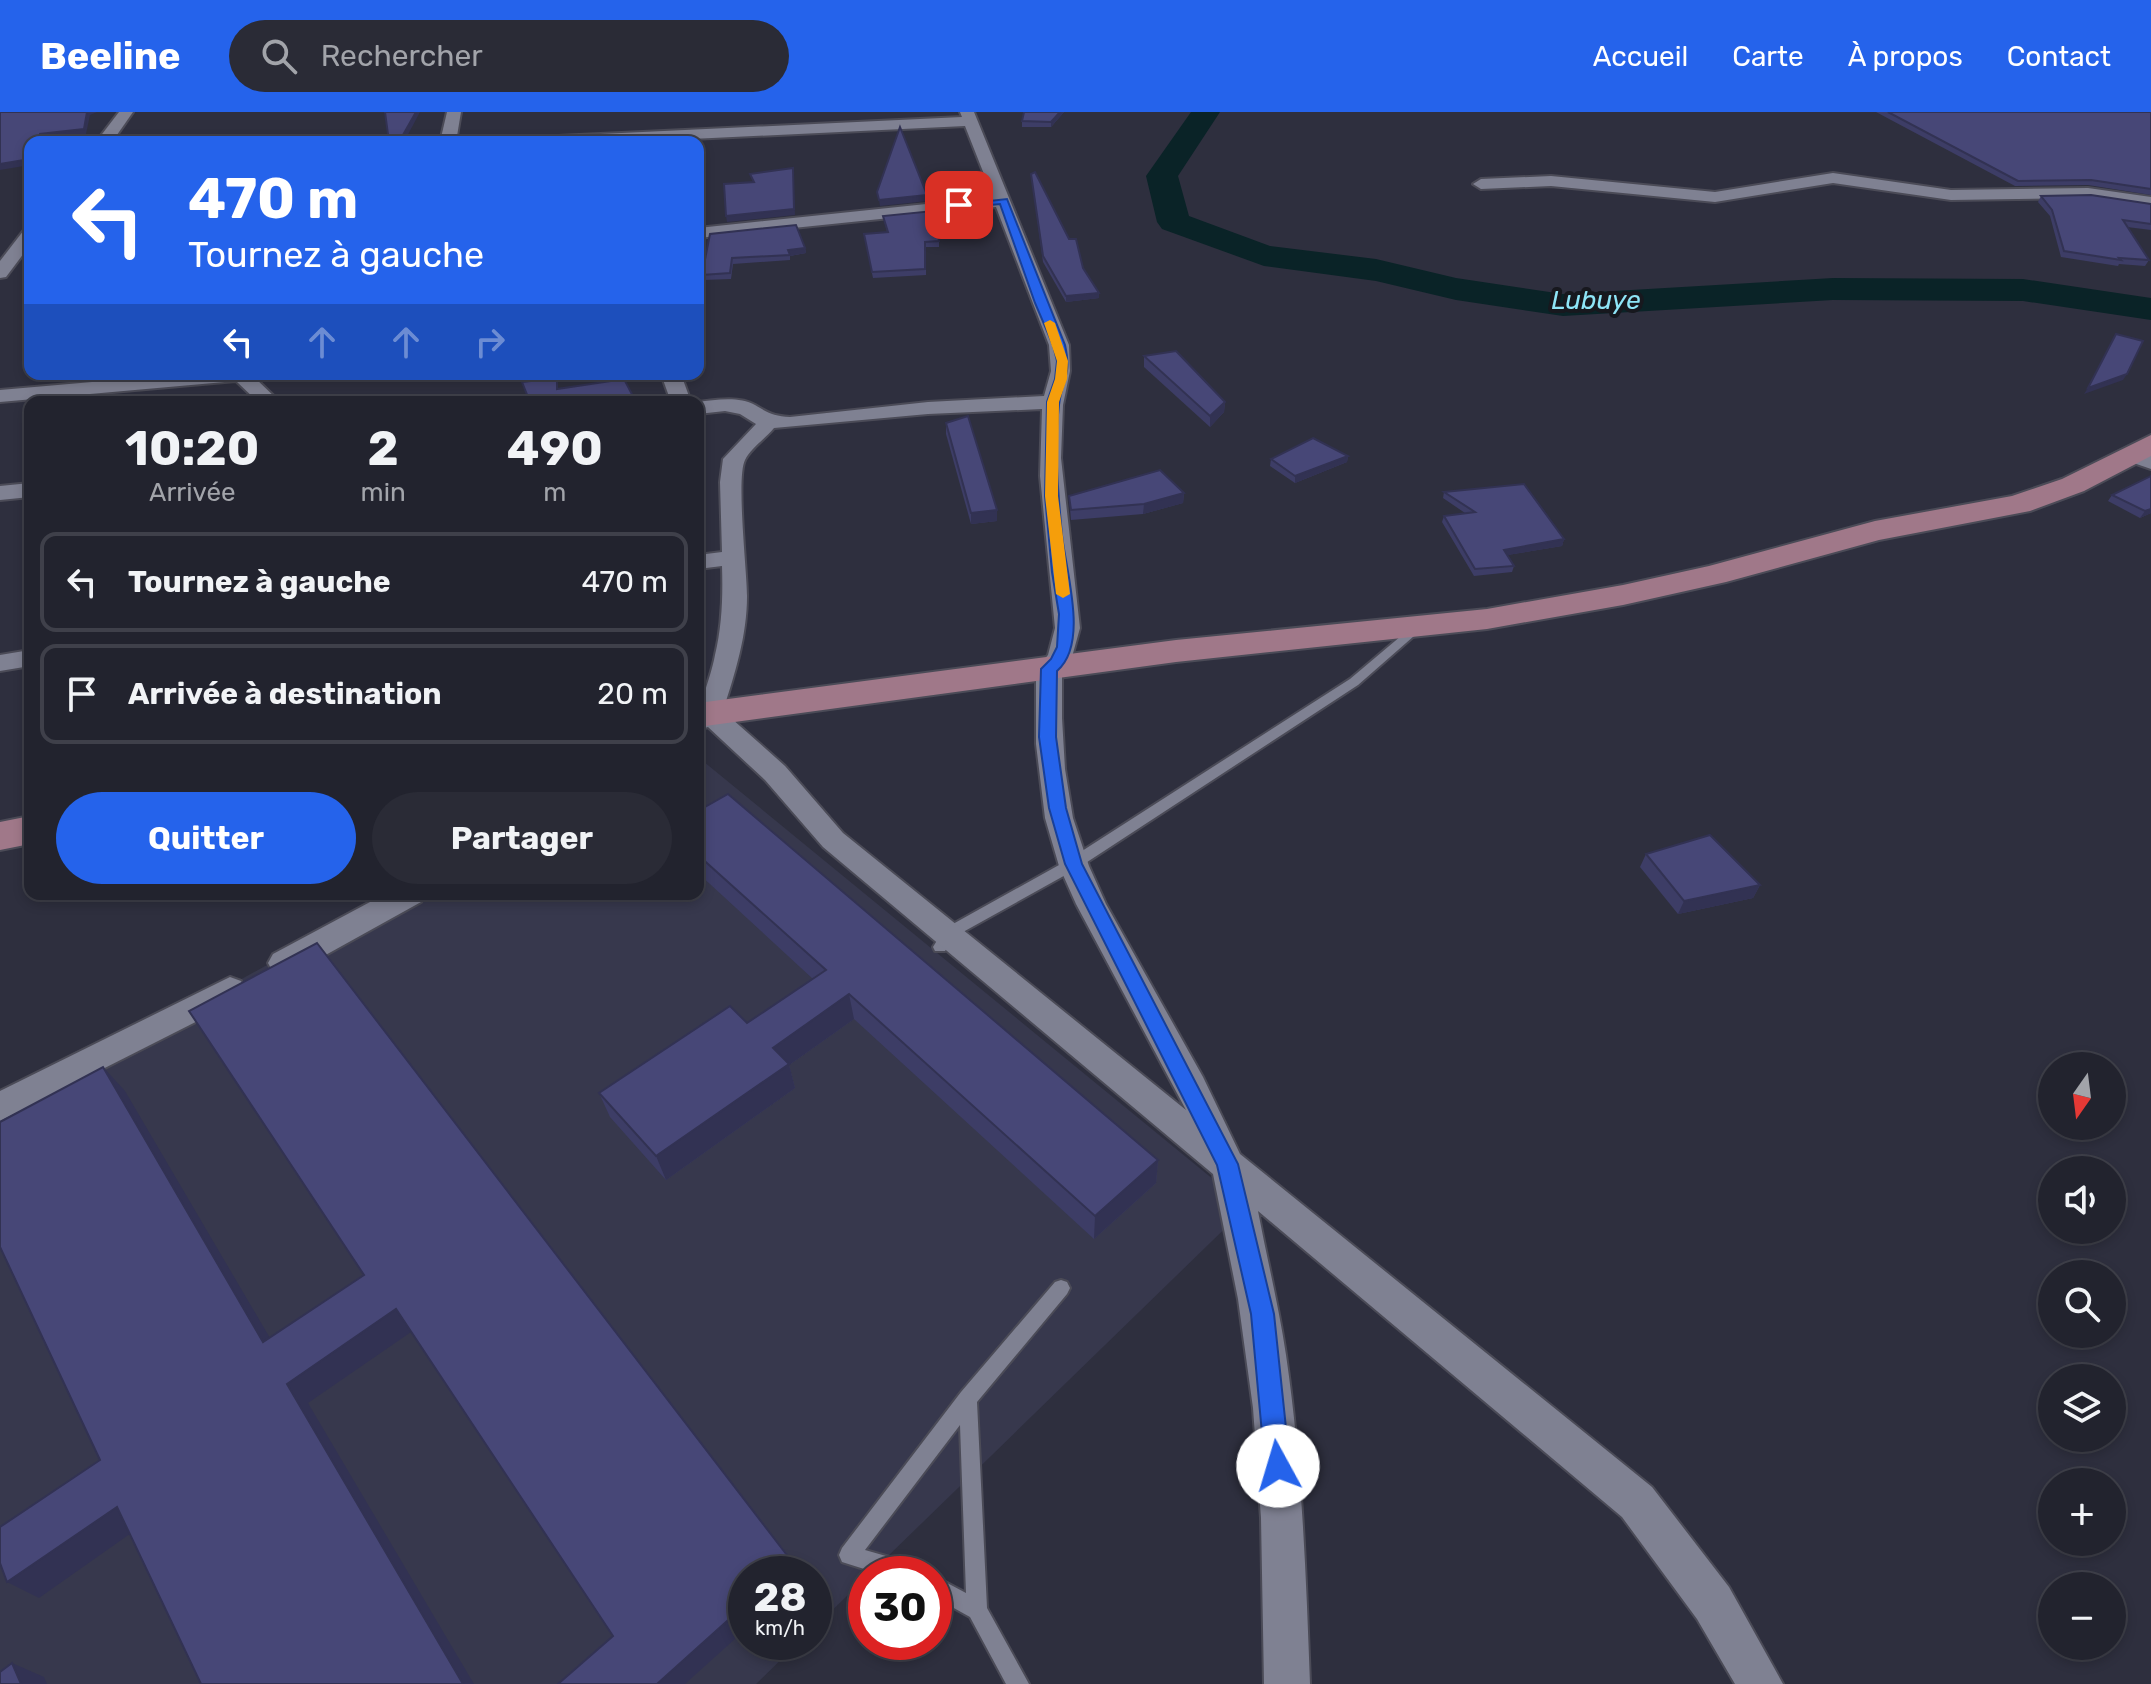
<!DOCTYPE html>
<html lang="fr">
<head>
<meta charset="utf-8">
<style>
  body { margin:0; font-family:Rubik,sans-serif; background:#2a2b36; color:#f1f3f6; height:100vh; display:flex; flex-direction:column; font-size:30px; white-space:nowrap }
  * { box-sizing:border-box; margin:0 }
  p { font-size:26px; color:#a2a4aa }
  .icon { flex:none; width:44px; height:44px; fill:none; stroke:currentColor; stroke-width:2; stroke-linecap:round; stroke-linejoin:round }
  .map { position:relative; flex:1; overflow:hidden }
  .details { position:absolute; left:24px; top:284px; width:680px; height:504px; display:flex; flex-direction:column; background:#22232e; border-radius:16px; box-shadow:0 4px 12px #0003,0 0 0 2px #3f404a }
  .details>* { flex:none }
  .hud { position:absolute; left:24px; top:24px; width:680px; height:244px; border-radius:16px; box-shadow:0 4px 12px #0003,0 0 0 2px #3f404a; background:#2563eb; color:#fff; overflow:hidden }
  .needle { width:52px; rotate:194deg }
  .fabs { position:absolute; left:2038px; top:940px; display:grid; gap:16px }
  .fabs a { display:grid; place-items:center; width:88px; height:88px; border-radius:50%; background:#22232e; box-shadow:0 4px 12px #0003,0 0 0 2px #3f404a; font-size:40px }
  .speed { position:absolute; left:728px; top:1444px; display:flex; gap:16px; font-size:40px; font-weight:700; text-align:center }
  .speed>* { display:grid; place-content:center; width:104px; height:104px; border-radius:50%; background:#22232e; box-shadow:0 4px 12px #0003,0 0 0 2px #3f404a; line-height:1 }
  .speed small { font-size:20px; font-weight:400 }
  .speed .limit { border:12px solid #d22; background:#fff; color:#111 }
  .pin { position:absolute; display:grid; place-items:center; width:68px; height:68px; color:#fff; margin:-34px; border-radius:16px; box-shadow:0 4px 12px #0006 }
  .me { position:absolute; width:88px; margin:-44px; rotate:354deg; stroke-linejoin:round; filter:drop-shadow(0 0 6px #0008) }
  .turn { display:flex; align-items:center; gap:28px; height:168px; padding:0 32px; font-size:36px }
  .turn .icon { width:104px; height:104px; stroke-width:2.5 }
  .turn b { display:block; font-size:56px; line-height:68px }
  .lanes { display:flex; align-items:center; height:76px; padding:0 32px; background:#0003; justify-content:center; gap:40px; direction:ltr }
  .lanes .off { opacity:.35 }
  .eta { display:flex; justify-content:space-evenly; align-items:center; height:136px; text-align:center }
  .eta b { font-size:48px; font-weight:700; line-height:56px }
  .button { display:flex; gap:16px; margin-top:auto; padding:16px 32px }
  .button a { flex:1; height:92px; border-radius:48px; background:#2563eb; color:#fff; font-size:32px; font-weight:700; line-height:92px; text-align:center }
  .button a+a { background:#2a2b36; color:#f1f3f6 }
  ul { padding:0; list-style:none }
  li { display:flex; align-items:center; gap:24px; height:100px; margin:0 16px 12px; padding:0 16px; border:4px solid #3f404a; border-radius:16px }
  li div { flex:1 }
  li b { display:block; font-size:30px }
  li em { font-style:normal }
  header { display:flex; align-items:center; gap:48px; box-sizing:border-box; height:112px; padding:0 40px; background:#2563eb; color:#fff }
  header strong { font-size:38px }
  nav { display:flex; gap:44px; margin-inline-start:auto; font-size:28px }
  .search { width:560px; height:72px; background:#2a2b36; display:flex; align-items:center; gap:20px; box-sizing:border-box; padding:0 28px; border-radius:44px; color:#a2a4aa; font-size:30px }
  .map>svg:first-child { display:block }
  .built { fill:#37384d }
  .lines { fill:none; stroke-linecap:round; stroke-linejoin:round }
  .river { fill:#0a2327; fill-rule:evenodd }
  .lane-casing { stroke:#4b4b57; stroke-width:4 }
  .street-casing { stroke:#4b4b57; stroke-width:4 }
  .secondary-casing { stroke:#4b4b57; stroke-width:4 }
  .lane { fill:#7f8192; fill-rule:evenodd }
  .street { fill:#7f8192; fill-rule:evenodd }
  .secondary { fill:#a07889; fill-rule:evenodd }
  .wall { fill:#3d3d66 }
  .shaded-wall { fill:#323253 }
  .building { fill:#474777; stroke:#323253; stroke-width:2 }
  .route { fill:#2563eb; stroke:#184099; stroke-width:2 }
  .slow { fill:#f59e0b }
  .labels { text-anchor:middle; stroke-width:8; stroke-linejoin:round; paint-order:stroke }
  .far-water-label { font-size:26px; font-style:italic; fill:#8ee5f7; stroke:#17181e }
</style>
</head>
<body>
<header>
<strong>Beeline</strong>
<div class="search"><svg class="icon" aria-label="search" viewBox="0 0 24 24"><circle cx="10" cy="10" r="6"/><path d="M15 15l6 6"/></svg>Rechercher</div>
<nav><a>Accueil</a><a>Carte</a><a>À propos</a><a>Contact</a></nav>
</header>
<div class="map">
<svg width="2151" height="1572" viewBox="0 0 2151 1572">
  <rect width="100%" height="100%" fill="#2e2f3e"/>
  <polygon class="built" points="698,645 1247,1095 814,1516 814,1462 746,1462 746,1530 799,1530 756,1572 0,1572 0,1001 395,782 698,782"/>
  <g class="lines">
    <polygon class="river" points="1191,0 1220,0 1178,64 1189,104 1270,134 1376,147 1456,166 1563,182 1833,166 2023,167 2151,186 2151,208 2023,189 1833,188 1563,204 1456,188 1376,169 1264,154 1162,117 1157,110 1146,64"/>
    <defs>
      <g id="lane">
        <polygon points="1418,511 1424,515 1422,517 1358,573 1078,756 954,825 945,839 935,839 933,835 944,817 1068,748 1350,567 1414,513"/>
        <polygon points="1061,1168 1067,1170 1070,1176 1067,1182 977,1290 987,1496 1029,1572 1006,1572 970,1505 934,1485 934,1464 966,1481 960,1313 865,1438 914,1452 921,1455 924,1462 880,1462 842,1450 839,1443 842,1436 961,1280 1055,1170"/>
      </g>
      <g id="street">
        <polygon points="119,0 133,0 112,30 96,30"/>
        <polygon points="447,0 461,0 456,30 440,30"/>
        <path d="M960,0H974L1069,233L1070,259L1063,293L1061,346L1080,516L1072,545L1062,558V606L1065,657L1073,706L1089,754L1106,792L1203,965L1240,1042L1652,1375L1729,1475L1783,1572H1735L1697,1507L1622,1405L1258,1099C1267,1147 1279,1195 1286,1243C1302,1352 1306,1462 1310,1572H1264L1261,1406L1253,1296L1238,1187L1213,1062L823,735L765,668L708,615L698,618C698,590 710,570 715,543C722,514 723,484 722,454L698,457V443L722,440L720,370L723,347L756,312L740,302L725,299L698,302V290C715,288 739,284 755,293C768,301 774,304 790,305L928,290L1044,284L1051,259L1049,233L996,95L698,126V116L993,85L965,14L629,30H529L537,25L962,5ZM1042,297L1040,364L1055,516L1048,543L1036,557V632L1045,706L1059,754L1076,792L1186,998L843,721L785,654L723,599C735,561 747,524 747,484C747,459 736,366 745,348C750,337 766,326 774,316L928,302Z"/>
        <polygon points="1833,61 1951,78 2088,76 2151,85 2151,95 2088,86 1951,88 1833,71 1715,90 1551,74 1481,77 1473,72 1481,67 1551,64 1715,80"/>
        <polygon points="30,117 30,133 6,165 0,166 0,149 24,118"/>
        <polygon points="184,262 251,262 280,290 258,290 236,269 0,290 0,278"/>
        <polygon points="661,262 681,262 691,290 671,290"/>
        <polygon points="2133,337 2151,343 2151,357 2125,348 2122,343 2125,338"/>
        <polygon points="30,371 30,385 0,388 0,374"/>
        <polygon points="30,538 30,554 0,559 0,543"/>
        <polygon points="385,782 425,782 421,790 295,860 284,863 273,860 268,851 273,842"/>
        <polygon points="230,865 241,869 246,878 241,887 0,1009 0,979"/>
      </g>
      <g id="secondary">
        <polygon points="2151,323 2151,344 2084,379 2030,399 1879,428 1726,470 1623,493 1487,517 1176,550 698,615 698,591 1176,528 1487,497 1623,473 1709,454 1875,409 2012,384 2062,367"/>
        <polygon points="30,704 30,732 0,738 0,710"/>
      </g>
    </defs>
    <use href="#lane" class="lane-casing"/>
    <use href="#street" class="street-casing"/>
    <use href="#secondary" class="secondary-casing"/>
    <use href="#lane" class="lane"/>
    <use href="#street" class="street"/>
    <use href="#secondary" class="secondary"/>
  </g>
  <g class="wall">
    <polygon points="1024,0 1064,0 1051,15 1022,15 1022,9"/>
    <polygon points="1876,0 2151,0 2151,83 2088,73 2015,74"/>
    <polygon points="1031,62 1083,156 1099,181 1099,186 1066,190 1043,150"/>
    <polygon points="2041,84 2151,92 2151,118 2127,115 2149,148 2145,154 2119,152 2118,154 2061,145 2050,104 2038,90"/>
    <polygon points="883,104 939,129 939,135 926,135 926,163 873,166 865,128 887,120"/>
    <polygon points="710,122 805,136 806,141 790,144 790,148 733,152 731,167 703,168 702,163"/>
    <polygon points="1144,244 1225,290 1224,300 1210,315 1144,255"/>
    <polygon points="946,311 997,409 971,412 946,322"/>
    <polygon points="1348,344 1347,350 1295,371 1270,354 1271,347"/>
    <polygon points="1444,380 1564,427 1562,434 1507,443 1514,454 1512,460 1474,464 1442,410 1444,404 1465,401 1443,386"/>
    <polygon points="1184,381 1183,391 1143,402 1071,408 1069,384"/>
    <polygon points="2112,383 2151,401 2140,406 2108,389"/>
    <polygon points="698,699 1158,1048 1156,1071 1094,1127 854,907 789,953 795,976 666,1068 610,1005 599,981 747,911 813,867 698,761"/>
    <polygon points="1646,742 1760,773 1753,786 1678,802 1640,755"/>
  </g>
  <g class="shaded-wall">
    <polygon points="87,0 97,0 90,3 86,22 42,28 42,30 38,30 40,22"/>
    <polygon points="416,0 420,0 404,30 399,30"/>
    <polygon points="1060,0 1064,0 1051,15 1051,10"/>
    <polygon points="30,47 30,53 0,58 0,52"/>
    <polygon points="793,56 795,103 727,110 726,104"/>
    <polygon points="927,83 928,89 880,94 879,88"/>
    <polygon points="805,136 806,141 789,144 788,138"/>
    <polygon points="1099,181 1099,186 1066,190 1066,184"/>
    <polygon points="2127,262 2123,268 2084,282 2088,276"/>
    <polygon points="1225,290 1224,300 1210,315 1210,304"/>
    <polygon points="1348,344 1347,350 1295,371 1295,364"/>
    <polygon points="1184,381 1183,391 1143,402 1144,392"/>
    <polygon points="2151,397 2151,401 2140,406 2145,399"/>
    <polygon points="997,398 997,409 971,412 971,401"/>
    <polygon points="1564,427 1562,434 1502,444 1504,438"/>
    <polygon points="1760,773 1753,786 1678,802 1684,789"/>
    <polygon points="849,882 854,907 789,953 795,976 666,1068 656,1044 773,936"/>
    <polygon points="103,955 125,979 284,1250 263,1230"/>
    <polygon points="1158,1048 1156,1071 1094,1127 1095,1104"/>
    <polygon points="396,1197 414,1218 308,1291 474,1572 463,1572 287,1272"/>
    <polygon points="117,1395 144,1412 39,1486 7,1470"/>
    <polygon points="793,1451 798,1462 780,1462"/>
    <polygon points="746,1492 746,1517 685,1572 657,1572"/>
    <polygon points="12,1551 44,1565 47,1572 21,1572"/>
  </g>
  <g class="building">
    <polygon points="0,0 87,0 84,17 40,22 38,30 30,30 30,47 0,52"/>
    <polygon points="385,0 416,0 399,30 389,30"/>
    <polygon points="1024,0 1060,0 1051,10 1022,9"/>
    <polygon points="1888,0 2151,0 2151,77 2091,68 2018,69"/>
    <polygon points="900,15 927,83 879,88 877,80"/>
    <polygon points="793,56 794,97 726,104 724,72 754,70 750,62"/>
    <polygon points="1035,60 1069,127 1076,127 1083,156 1099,181 1066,184 1043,144 1031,62"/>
    <polygon points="2091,83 2151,92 2151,112 2123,108 2149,148 2119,146 2121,148 2064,139 2052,98 2041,84"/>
    <polygon points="933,99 939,129 925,130 925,157 872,160 864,122 888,120 883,104"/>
    <polygon points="796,113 805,136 788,138 790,143 732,146 730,161 702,163 710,122"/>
    <polygon points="2116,222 2143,229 2127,262 2088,276"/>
    <polygon points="1176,239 1225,290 1210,304 1144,244"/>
    <polygon points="557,266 557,277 624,267 636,290 530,290 522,270"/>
    <polygon points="968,304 997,398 971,401 946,311"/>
    <polygon points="1313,326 1348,344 1295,364 1271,347"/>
    <polygon points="1160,358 1184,381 1144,392 1071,398 1069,384"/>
    <polygon points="2151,364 2151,397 2145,399 2112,383"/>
    <polygon points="1524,372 1564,427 1504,438 1514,454 1475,457 1444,404 1475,400 1444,380"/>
    <polygon points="728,682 1158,1048 1095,1104 849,882 773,936 789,952 656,1044 599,981 730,894 747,911 826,858 698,743 698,699"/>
    <polygon points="1710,723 1760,773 1684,789 1646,742"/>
    <polygon points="317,831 793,1451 780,1462 746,1462 746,1492 657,1572 558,1572 613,1524 396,1197 287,1272 463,1572 201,1572 117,1395 7,1470 0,1451 0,1415 100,1348 0,1135 0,1010 103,955 263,1230 364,1163 189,899"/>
    <polygon points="12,1551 21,1572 0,1572 0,1560"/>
  </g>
  <path class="route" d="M1007,87L1065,233C1072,265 1062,266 1059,293C1054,335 1058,381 1062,423C1066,460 1089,532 1057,559L1056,625L1066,696L1082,752L1238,1052L1274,1202L1290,1354L1287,1363L1278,1367L1269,1363L1265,1354L1251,1202L1217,1053L1065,752L1049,696L1039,625L1041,557L1051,547L1057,535L1059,502L1052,460L1045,384L1047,290L1055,267L1057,249L1053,233L1035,191L1000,92L959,96L954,93Z"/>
  <polygon class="slow" points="1050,208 1055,211 1068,249 1067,267 1059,290 1058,384 1070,482 1063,486 1056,482 1045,384 1047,290 1055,267 1057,249 1044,211"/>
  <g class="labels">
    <g class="far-water-label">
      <text x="1596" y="197">Lubuye</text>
    </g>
  </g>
</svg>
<div class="fabs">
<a><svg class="needle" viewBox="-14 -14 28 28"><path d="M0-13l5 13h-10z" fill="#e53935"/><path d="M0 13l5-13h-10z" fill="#a2a4aa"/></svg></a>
<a><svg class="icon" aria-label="sound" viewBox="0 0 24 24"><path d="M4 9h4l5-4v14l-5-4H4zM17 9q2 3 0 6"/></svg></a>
<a><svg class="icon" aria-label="search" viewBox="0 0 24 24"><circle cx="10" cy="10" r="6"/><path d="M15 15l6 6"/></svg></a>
<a><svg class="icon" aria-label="layers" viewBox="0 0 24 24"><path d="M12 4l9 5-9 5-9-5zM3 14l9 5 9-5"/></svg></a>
<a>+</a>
<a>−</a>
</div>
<div class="speed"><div>28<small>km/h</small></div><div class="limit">30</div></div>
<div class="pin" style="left:959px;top:93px;background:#d93025"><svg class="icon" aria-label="arrive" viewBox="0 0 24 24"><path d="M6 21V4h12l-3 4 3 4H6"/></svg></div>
<svg class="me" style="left:1278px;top:1354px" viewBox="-20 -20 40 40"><circle r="19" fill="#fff"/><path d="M0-13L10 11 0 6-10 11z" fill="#2563eb"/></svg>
<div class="hud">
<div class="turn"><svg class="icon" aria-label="left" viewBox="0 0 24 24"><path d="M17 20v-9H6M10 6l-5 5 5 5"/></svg><div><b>470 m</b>Tournez à gauche</div></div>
<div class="lanes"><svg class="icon" aria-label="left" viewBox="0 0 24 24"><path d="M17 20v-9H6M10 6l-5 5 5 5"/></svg><svg class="icon off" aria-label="ahead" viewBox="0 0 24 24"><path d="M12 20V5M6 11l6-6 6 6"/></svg><svg class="icon off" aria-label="ahead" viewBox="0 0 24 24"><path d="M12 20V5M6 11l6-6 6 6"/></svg><svg class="icon off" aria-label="right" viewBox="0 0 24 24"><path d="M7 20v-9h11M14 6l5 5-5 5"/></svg></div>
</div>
<section class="details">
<div class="eta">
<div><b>10:20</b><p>Arrivée</p></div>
<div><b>2</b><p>min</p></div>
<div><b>490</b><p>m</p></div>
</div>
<ul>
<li><svg class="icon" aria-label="left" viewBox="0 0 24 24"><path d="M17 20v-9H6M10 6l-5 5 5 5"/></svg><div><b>Tournez à gauche</b></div><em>470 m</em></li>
<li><svg class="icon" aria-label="arrive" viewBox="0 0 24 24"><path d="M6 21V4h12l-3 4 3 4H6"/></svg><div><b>Arrivée à destination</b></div><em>20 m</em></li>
</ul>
<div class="button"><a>Quitter</a><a>Partager</a></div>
</section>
</div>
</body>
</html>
